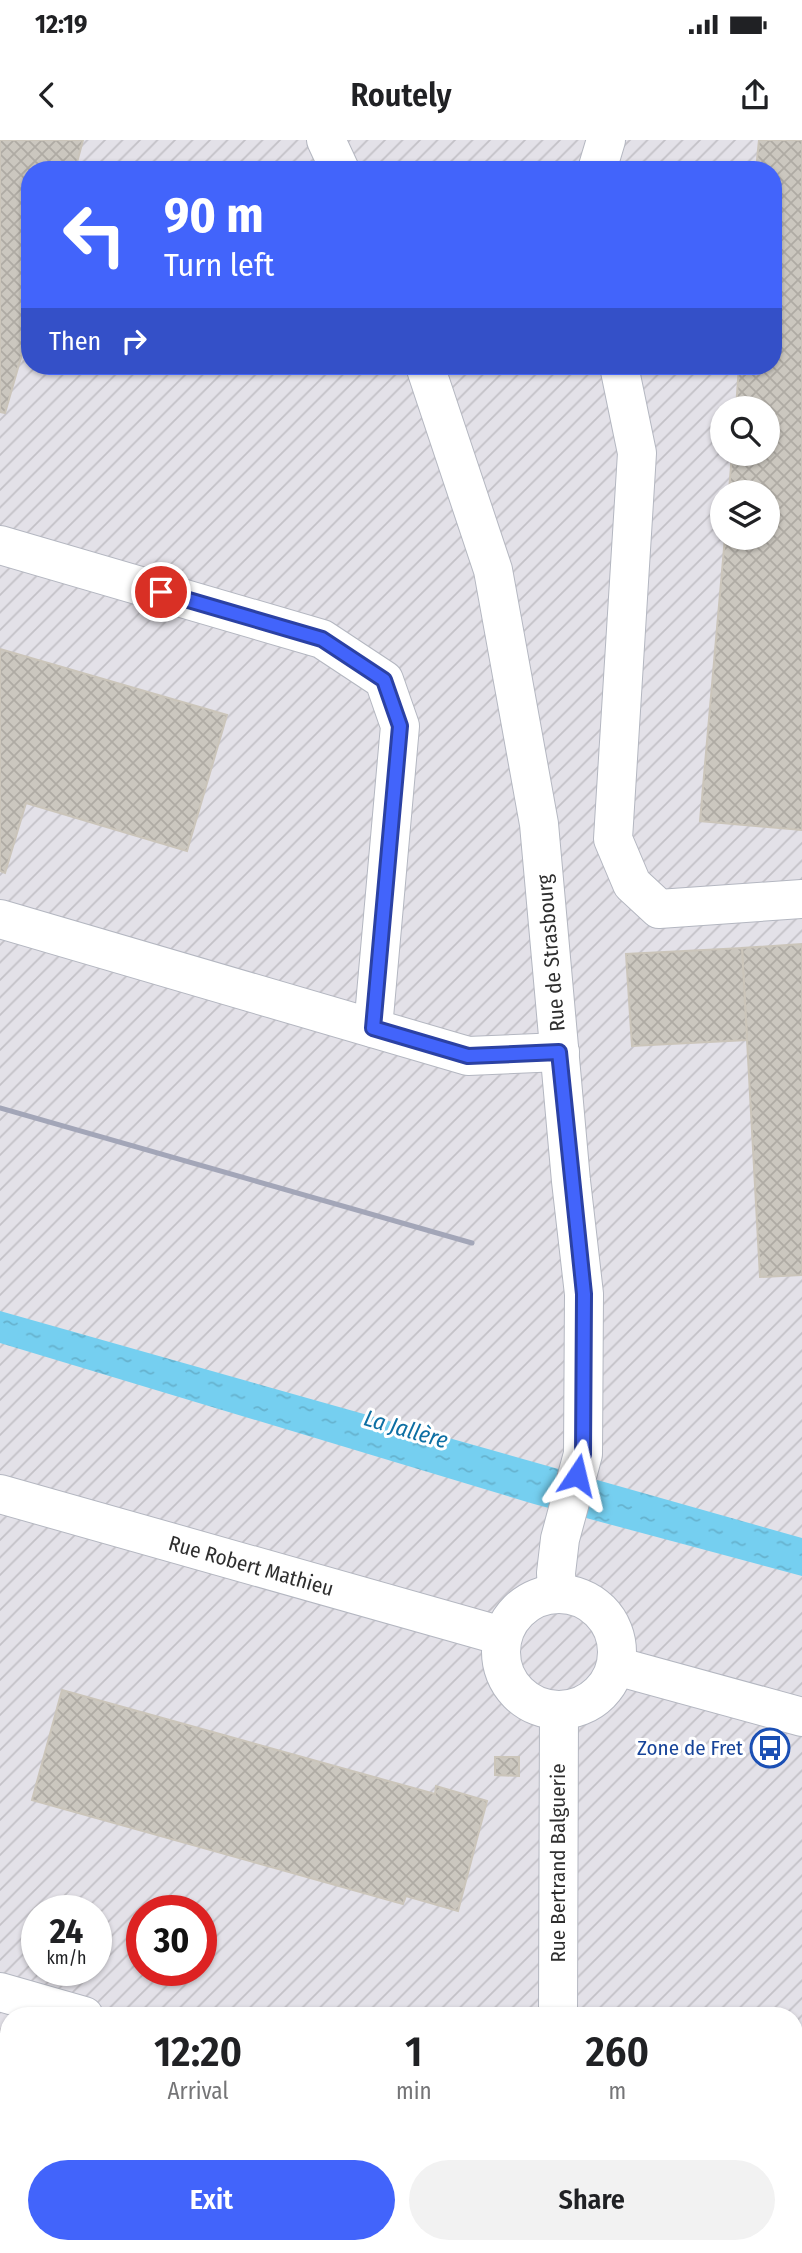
<!DOCTYPE html>
<html lang="en">
<head>
<meta charset="utf-8">
<style>
  body { margin:0; font-family:"Fira Sans Condensed",sans-serif; background:#f2f2f2; color:#202124; height:100vh; display:flex; flex-direction:column; font-size:26px; white-space:nowrap }
  * { box-sizing:border-box; margin:0 }
  p { font-size:23px; color:#757577 }
  .icon { flex:none; width:38px; height:38px; fill:none; stroke:currentColor; stroke-width:2; stroke-linecap:round; stroke-linejoin:round }
  .map { position:relative; flex:1; overflow:hidden }
  .panel { position:absolute; left:0px; top:1867px; width:803px; height:247px; display:flex; flex-direction:column; background:#fff; border-radius:28px 28px 0 0; box-shadow:0 2px 5px #0004 }
  .panel>* { flex:none }
  .top-card { position:absolute; left:21px; top:21px; width:761px; height:214px; border-radius:28px; box-shadow:0 2px 5px #0004; background:#4264fb; color:#fff; overflow:hidden }
  .fabs { position:absolute; left:710px; top:256px; display:grid; gap:14px }
  .fabs a { display:grid; place-items:center; width:70px; height:70px; border-radius:50%; background:#fff; box-shadow:0 2px 5px #0004; font-size:35px }
  .speed { position:absolute; left:21px; top:1755px; display:flex; gap:14px; font-size:35px; font-weight:700; text-align:center }
  .speed>* { display:grid; place-content:center; width:91px; height:91px; border-radius:50%; background:#fff; box-shadow:0 2px 5px #0004; line-height:1 }
  .speed small { font-size:18px; font-weight:400 }
  .speed .limit { border:10px solid #d22; background:#fff; color:#111 }
  .pin { position:absolute; display:grid; place-items:center; width:60px; height:60px; color:#fff; margin:-30px; border:4px solid #fff; border-radius:50%; box-shadow:0 2px 7px #0007 }
  .me { position:absolute; width:77px; margin:-38px; rotate:10deg; stroke-linejoin:round; filter:drop-shadow(0 0 5px #0008) }
  .turn { display:flex; align-items:center; gap:24px; height:147px; padding:0 28px; font-size:32px }
  .turn .icon { width:91px; height:91px; stroke-width:2.5 }
  .turn b { display:block; font-size:49px; line-height:60px }
  .then { display:flex; align-items:center; height:66px; padding:0 28px; background:#0003; gap:14px; font-size:26px }
  .eta { display:flex; justify-content:space-evenly; align-items:center; height:119px; text-align:center }
  .eta b { font-size:42px; font-weight:600; line-height:49px }
  .action { display:flex; gap:14px; margin-top:auto; padding:14px 28px }
  .action a { flex:1; height:80px; border-radius:42px; background:#4264fb; color:#fff; font-size:28px; font-weight:600; line-height:80px; text-align:center }
  .action a+a { background:#f2f2f2; color:#202124 }
  .status { display:flex; justify-content:space-between; align-items:center; height:49px; padding:0 35px; background:#fff; direction:ltr }
  .status svg { height:19px; fill:currentColor }
  header { display:flex; justify-content:space-between; align-items:center; height:91px; padding:0 28px; background:#fff; font-size:32px; font-weight:600 }
  .map>svg:first-child { display:block }
  .industrial { fill:url(#industrial-furrows); fill-rule:evenodd }
  .water { fill:url(#water-ripples) }
  .building { fill:url(#building-cross-hatch); stroke:#cbc5ba; stroke-width:2 }
  .lines { fill:none; stroke-linecap:round; stroke-linejoin:round }
  .minor-casing { stroke:#b4b7c1; stroke-width:40 }
  .minor { stroke:#fff; stroke-width:38 }
  .rail { stroke:#a3a6b8; stroke-width:5 }
  .route-casing { stroke:#2b41a3; stroke-width:18 }
  .route { stroke:#4264fb; stroke-width:12 }
  .labels { text-anchor:middle; stroke-width:6; stroke-linejoin:round; paint-order:stroke }
  .street-label { font-size:21px; fill:#2e2e2e; stroke:#fff }
  .transit-label { font-size:21px; fill:#164399; stroke:#fff; text-anchor:end }
  .water-label { font-size:23px; font-style:italic; fill:#0d6fa3; stroke:#fff }
</style>
</head>
<body>
<div class="status"><b>12:19</b><svg viewBox="0 0 49 12"><path d="M0 12V9h3v3zM5 12V6h3v6zM10 12V3h3v9zM15 12V0h3v12zM26 1h20v11H26zM47 4h2v5h-2z"/></svg></div>
<header><svg class="icon" aria-label="back" viewBox="0 0 24 24"><path d="M15 5l-7 7 7 7"/></svg>Routely<svg class="icon" aria-label="share" viewBox="0 0 24 24"><path d="M12 15V3M7 8l5-5 5 5M5 13v7h14v-7"/></svg></header>
<div class="map">
<svg width="802" height="2113" viewBox="0 0 802 2113">
  <defs>
    <pattern id="industrial-furrows" width="10" height="10" patternUnits="userSpaceOnUse" patternTransform="scale(1.75)"><rect width="10" height="10" fill="#e3e1e8"/><path d="M-1 1l2-2M0 10L10 0M9 11l2-2" fill="none" stroke="#c3c1c7"/></pattern>
    <pattern id="water-ripples" width="26" height="14" patternUnits="userSpaceOnUse" patternTransform="scale(1.75)"><rect width="26" height="14" fill="#75cff0"/><path d="M2 4q2-2 4 0t4 0M15 11q2-2 4 0t4 0" fill="none" stroke="#66b2ce"/></pattern>
    <pattern id="building-cross-hatch" width="8" height="8" patternUnits="userSpaceOnUse" patternTransform="scale(1.75)"><rect width="8" height="8" fill="#cbc7bf"/><path d="M0 0l8 8M0 8l8-8" fill="none" stroke="#afaba4"/></pattern>
  </defs>
  <rect width="100%" height="100%" fill="#efe9e1"/>
  <path class="industrial" d="M0,0H802V2113H0ZM30,30H774V226H30ZM723,268H768V313H723ZM723,352H768V397H723ZM37,1771H96V1830H37ZM142,1771H201V1830H142ZM9,1876H794V2105H9Z"/>
  <polygon class="water" points="0,1171 802,1398 802,1436 534,1364 0,1203"/>
  <g class="building">
    <polygon points="0,0 83,0 75,30 30,30 30,186 5,273 0,272"/>
    <polygon points="759,0 802,0 802,690 700,681 725,397 768,397 768,352 729,352 732,313 768,313 768,268 736,268 739,226 774,226 774,30 756,30"/>
    <polygon points="0,509 227,575 187,711 26,663 5,733 0,731"/>
    <polygon points="802,804 802,1135 760,1137 742,808"/>
    <polygon points="742,808 747,900 632,906 626,814"/>
    <polygon points="62,1550 435,1654 436,1646 487,1661 458,1771 406,1756 403,1764 32,1660"/>
    <polygon points="495,1617 519,1617 519,1636 495,1635"/>
    <polygon points="794,1930 802,1931 802,2079 794,2079"/>
    <polygon points="106,2105 360,2105 360,2107 405,2107 405,2113 106,2113"/>
    <rect x="655" y="2105" width="86" height="8"/>
  </g>
  <g class="lines">
    <defs>
      <g id="minor">
        <polyline points="326,0 340,30"/>
        <polyline points="597,30 606,0"/>
        <polyline points="425,226 493,430 539,684 571,1041 584,1154 583,1314 560,1399 556,1433 557,1453"/>
        <polyline points="619,226 637,313 613,699 632,744 659,769 802,759"/>
        <polyline points="0,405 322,499 384,540 400,586 373,888"/>
        <polyline points="0,779 468,916 560,912"/>
        <polyline points="0,1354 502,1496"/>
        <circle cx="559" cy="1512" r="58"/>
        <polyline points="616,1526 802,1577"/>
        <polyline points="0,1852 84,1876"/>
        <polyline points="558,1876 559,1570"/>
        <polyline points="559,2105 559,2113"/>
      </g>
    </defs>
    <use href="#minor" class="minor-casing"/>
    <use href="#minor" class="minor"/>
    <polyline class="rail" points="0,968 472,1103"/>
  </g>
  <g class="lines">
    <defs>
      <polyline id="route" points="161,452 322,499 384,540 400,586 373,888 468,916 559,912 584,1154 583,1314 577,1335"/>
    </defs>
    <use href="#route" class="route-casing"/>
    <use href="#route" class="route"/>
  </g>
  <defs>
    <symbol id="bus-ring" viewBox="-11 -11 22 22"><circle r="9.5" fill="#fff" stroke="#1a4fb4" stroke-width="1.5"/><path d="M-5-6H5V4H4V6H2V4H-2V6H-4V4H-5ZM-3.5-4V0h7V-4ZM-3.5 1.2v1.5H-2V1.2ZM2 1.2v1.5H3.5V1.2Z" fill="#1a4fb4"/></symbol>
  </defs>
  <g fill-rule="evenodd">
    <use href="#bus-ring" x="748" y="1586" width="44" height="44"/>
  </g>
  <g class="labels">
    <g class="street-label">
      <text transform="translate(551 813) rotate(-95)" y="7">Rue de Strasbourg</text>
      <text transform="translate(251 1426) rotate(16)" y="7">Rue Robert Mathieu</text>
      <text transform="translate(558 1723) rotate(-90)" y="7">Rue Bertrand Balguerie</text>
    </g>
    <g class="transit-label">
      <text x="743" y="1615">Zone de Fret</text>
    </g>
    <g class="water-label">
      <text transform="translate(406 1289) rotate(16)" y="8">La Jallère</text>
    </g>
  </g>
</svg>
<div class="fabs">
<a><svg class="icon" aria-label="search" viewBox="0 0 24 24"><circle cx="10" cy="10" r="6"/><path d="M15 15l6 6"/></svg></a>
<a><svg class="icon" aria-label="layers" viewBox="0 0 24 24"><path d="M12 4l9 5-9 5-9-5zM3 14l9 5 9-5"/></svg></a>
</div>
<div class="speed"><div>24<small>km/h</small></div><div class="limit">30</div></div>
<div class="pin" style="left:161px;top:452px;background:#d93025"><svg class="icon" aria-label="arrive" viewBox="0 0 24 24"><path d="M6 21V4h12l-3 4 3 4H6"/></svg></div>
<svg class="me" style="left:577px;top:1335px" viewBox="-20 -20 40 40"><path d="M0-17L14 15 0 8-14 15z" fill="#4264fb" stroke="#fff" stroke-width="4"/></svg>
<div class="top-card">
<div class="turn"><svg class="icon" aria-label="left" viewBox="0 0 24 24"><path d="M17 20v-9H6M10 6l-5 5 5 5"/></svg><div><b>90 m</b>Turn left</div></div>
<div class="then">Then<svg class="icon" aria-label="right" viewBox="0 0 24 24"><path d="M7 20v-9h11M14 6l5 5-5 5"/></svg></div>
</div>
<section class="panel">
<div class="eta">
<div><b>12:20</b><p>Arrival</p></div>
<div><b>1</b><p>min</p></div>
<div><b>260</b><p>m</p></div>
</div>
<div class="action"><a>Exit</a><a>Share</a></div>
</section>
</div>
</body>
</html>
